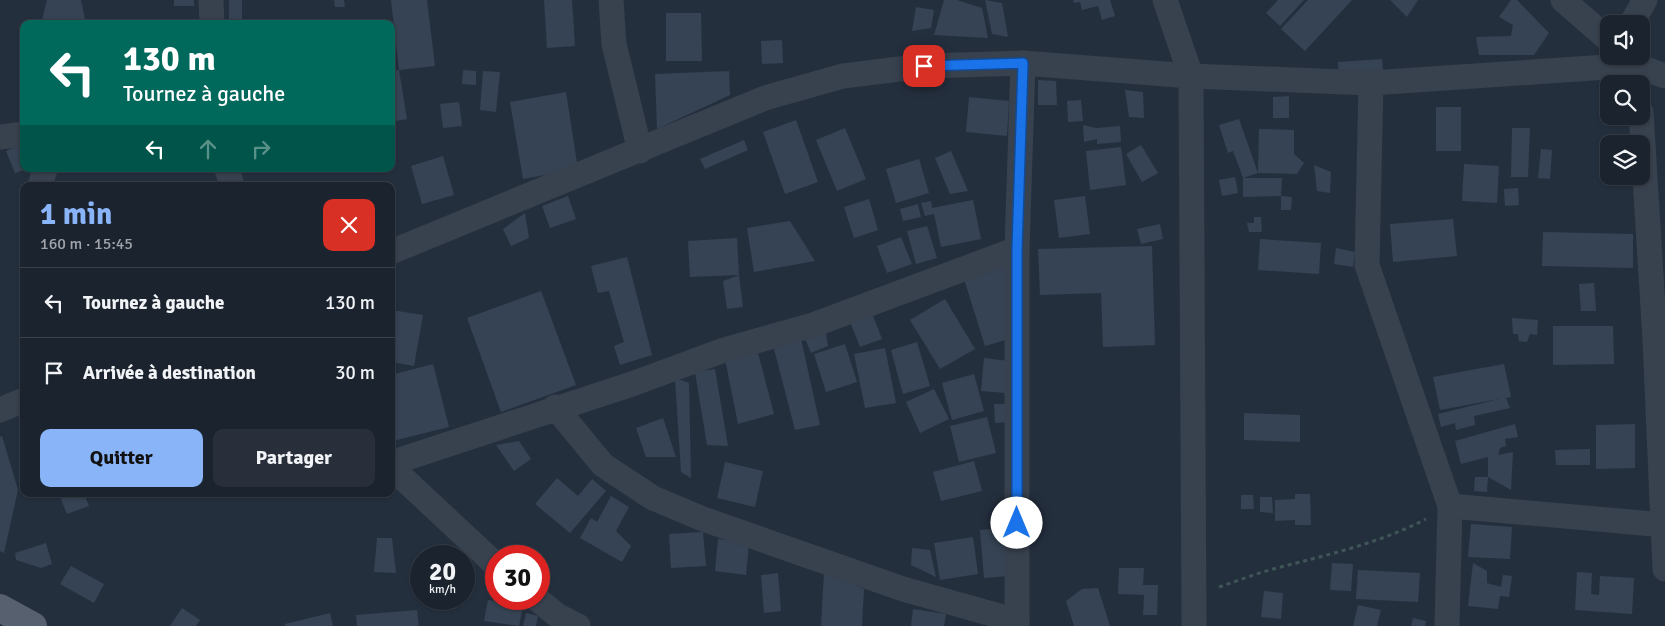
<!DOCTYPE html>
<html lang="fr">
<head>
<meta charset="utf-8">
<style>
  body { margin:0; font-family:Signika,sans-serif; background:#282f3a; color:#f1f3f6; height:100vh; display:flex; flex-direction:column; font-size:19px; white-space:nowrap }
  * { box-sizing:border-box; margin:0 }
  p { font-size:16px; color:#a0a4aa }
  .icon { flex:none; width:28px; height:28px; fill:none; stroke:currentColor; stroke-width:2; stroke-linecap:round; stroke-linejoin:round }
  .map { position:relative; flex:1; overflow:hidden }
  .sheet { position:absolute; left:20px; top:182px; width:375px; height:315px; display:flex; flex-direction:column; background:#1b232e; border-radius:10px; box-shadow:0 1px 4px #0004,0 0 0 1px #39404a }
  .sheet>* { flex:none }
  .top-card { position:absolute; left:20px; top:20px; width:375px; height:152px; border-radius:10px; box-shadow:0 1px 4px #0004,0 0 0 1px #39404a; background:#00695c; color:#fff; overflow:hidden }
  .fabs { position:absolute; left:1600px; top:15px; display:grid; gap:10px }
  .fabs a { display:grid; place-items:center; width:50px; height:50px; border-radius:10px; background:#1b232e; box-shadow:0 1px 4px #0004,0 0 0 1px #39404a; font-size:25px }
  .speed { position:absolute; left:410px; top:545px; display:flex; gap:10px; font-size:25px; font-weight:700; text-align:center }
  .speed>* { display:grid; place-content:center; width:65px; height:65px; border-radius:50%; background:#1b232e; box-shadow:0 1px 4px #0004,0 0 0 1px #39404a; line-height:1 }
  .speed small { font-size:12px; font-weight:400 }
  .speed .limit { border:8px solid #d22; background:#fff; color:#111 }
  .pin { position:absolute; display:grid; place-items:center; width:42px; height:42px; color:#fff; margin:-21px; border-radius:10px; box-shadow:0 2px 8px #0006 }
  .me { position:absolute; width:55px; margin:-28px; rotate:0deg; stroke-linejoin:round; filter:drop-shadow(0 0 4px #0008) }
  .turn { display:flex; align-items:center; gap:18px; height:105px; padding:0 20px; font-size:22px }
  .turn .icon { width:65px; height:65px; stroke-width:2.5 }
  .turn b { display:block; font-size:35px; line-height:42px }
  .lanes { display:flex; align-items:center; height:48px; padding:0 20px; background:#0003; justify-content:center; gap:25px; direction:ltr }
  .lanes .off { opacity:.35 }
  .round { display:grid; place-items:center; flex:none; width:52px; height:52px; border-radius:10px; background:#282f3a }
  .summary { display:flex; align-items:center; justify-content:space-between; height:85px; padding:0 20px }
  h1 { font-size:30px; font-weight:700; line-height:38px; color:#8ab4f8 }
  .cta { display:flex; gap:10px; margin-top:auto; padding:10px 20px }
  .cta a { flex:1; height:58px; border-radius:10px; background:#8ab4f8; color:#111; font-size:20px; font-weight:700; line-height:58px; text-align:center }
  .cta a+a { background:#282f3a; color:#f1f3f6 }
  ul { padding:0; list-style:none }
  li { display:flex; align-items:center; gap:15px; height:70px; padding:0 20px; border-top:1px solid #39404a }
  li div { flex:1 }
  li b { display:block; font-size:19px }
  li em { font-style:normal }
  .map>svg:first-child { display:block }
  .building { fill:#364354 }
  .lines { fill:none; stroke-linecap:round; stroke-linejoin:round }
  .path { stroke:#3f5557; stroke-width:3; stroke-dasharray:4 4; stroke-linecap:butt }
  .minor { stroke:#38414e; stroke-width:25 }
  .major { stroke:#56606e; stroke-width:28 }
  .route-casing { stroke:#114b97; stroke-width:12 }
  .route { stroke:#1a73e8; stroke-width:9 }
</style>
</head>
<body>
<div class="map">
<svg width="1665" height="626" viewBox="0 0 1665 626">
  <rect width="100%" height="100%" fill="#242f3e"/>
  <g class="building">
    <polygon points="47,0 81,0 86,24 41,24"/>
    <rect x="174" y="0" width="20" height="6"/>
    <rect x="229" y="0" width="13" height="24"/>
    <polygon points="334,0 344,0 345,7 335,7"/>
    <polygon points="391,0 427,0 435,66 399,70"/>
    <polygon points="544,0 572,0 575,46 547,48"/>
    <polygon points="944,0 957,0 982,8 988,38 934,35"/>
    <polygon points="985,0 1002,3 1008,37 992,34"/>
    <polygon points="1073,0 1110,0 1115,16 1102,20 1098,6 1082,10 1080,2 1074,3"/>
    <polygon points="1278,0 1304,0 1280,26 1266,13"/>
    <polygon points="1308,0 1352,0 1305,51 1281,29"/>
    <polygon points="1390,0 1418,0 1407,17"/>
    <polygon points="1511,0 1517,0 1549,33 1534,55 1479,55 1476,37 1511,36 1513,25 1499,17"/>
    <polygon points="916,7 934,10 931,28 912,31"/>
    <polygon points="666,13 701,13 702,61 666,61"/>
    <polygon points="297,20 297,24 250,24 250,21"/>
    <polygon points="782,40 783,63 762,64 761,41"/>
    <polygon points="1382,59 1383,73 1339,75 1338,62"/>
    <polygon points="399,70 407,119 391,122 391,71"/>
    <polygon points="463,70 476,71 476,85 462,84"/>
    <polygon points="483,71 500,72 496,112 480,110"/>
    <polygon points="729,71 730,95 657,129 655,74"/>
    <polygon points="1038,80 1056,81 1057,105 1038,105"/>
    <polygon points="1125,90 1143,92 1144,118 1129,117"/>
    <polygon points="566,92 578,169 523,179 510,102"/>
    <polygon points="1289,96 1289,118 1273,118 1273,97"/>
    <polygon points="969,97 1009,101 1007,136 966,132"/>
    <polygon points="1081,100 1083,121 1068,122 1067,101"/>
    <polygon points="459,102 462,126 443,128 440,104"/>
    <rect x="1436" y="107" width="25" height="44"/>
    <polygon points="1239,119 1258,173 1259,129 1294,130 1294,154 1304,163 1297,174 1258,173 1243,178 1233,151 1228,153 1219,125"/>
    <polygon points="796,120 818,182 785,194 763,132"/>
    <polygon points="1083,125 1096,128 1120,126 1121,142 1097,144 1097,139 1084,142"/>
    <polygon points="845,128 866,179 837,191 816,140"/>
    <polygon points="1512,128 1530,128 1528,177 1511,177"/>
    <polygon points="744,140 748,150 705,169 700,159"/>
    <polygon points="23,143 24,170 15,173 6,151"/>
    <polygon points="1141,145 1158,173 1142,182 1126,154"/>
    <polygon points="1121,147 1126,185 1090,190 1086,151"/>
    <polygon points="1541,149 1552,150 1550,179 1538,178"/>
    <polygon points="951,151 968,191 950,194 935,158"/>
    <polygon points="443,156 454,195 422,204 411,166"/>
    <polygon points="919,159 929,193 896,203 886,169"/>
    <polygon points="1464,164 1499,166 1497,203 1462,201"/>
    <polygon points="1314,165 1331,172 1330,193 1317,191"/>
    <polygon points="1235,177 1238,193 1222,196 1219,180"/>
    <polygon points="1243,178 1282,178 1281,196 1243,197"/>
    <polygon points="1518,188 1519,205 1505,206 1504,189"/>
    <polygon points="568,196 576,219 550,228 542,206"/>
    <polygon points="1085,196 1090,234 1059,238 1054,200"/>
    <polygon points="1281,196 1292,197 1291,210 1281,210"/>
    <polygon points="869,199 878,230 854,238 844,207"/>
    <polygon points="973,200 981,239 941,247 934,214 925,216 921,203 931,201 932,208"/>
    <polygon points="918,204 921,217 903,221 900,209"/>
    <polygon points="525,213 529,238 511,246 503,229"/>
    <polygon points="1254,217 1261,217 1262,232 1249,232 1247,223 1254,223"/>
    <polygon points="1453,219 1457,256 1393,262 1390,224"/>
    <polygon points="790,221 815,261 754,272 747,228"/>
    <polygon points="1160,224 1163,239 1141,244 1137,229"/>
    <polygon points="927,226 937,258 916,264 907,231"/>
    <polygon points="1543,232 1633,234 1633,268 1542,266"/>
    <polygon points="901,237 912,264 887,273 877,246"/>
    <polygon points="737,238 739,275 690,277 688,241"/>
    <polygon points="1260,239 1321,243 1319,274 1258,270"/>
    <polygon points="1152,246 1155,345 1103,347 1101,293 1040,295 1038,249"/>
    <polygon points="1336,248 1355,252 1353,267 1334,264"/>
    <polygon points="627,257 652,355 620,365 614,346 624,342 609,291 598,293 591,266"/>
    <polygon points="1009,265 1009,339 985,346 964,279"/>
    <polygon points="739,275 743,307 727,309 723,281"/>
    <polygon points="1594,283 1596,311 1581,311 1579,284"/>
    <polygon points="541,291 576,385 501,412 467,318"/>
    <polygon points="945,299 975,349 940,369 910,320"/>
    <polygon points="870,308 882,339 860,347 851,324 826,333 828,346 811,353 803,334"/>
    <polygon points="391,310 423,315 414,366 391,362"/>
    <polygon points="1512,318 1538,320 1537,335 1530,334 1527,342 1519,341 1518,334 1513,334"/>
    <polygon points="1553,326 1613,326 1614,364 1553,365"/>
    <polygon points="801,339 820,425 795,430 773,345"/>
    <polygon points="917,342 930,386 903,394 891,350"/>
    <polygon points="845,344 857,382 826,392 814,354"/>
    <polygon points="885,348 896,403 865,408 854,354"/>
    <polygon points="757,349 774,414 738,424 724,354"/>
    <polygon points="984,358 1009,361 1006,393 981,391"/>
    <polygon points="433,364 449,427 393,441 391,375"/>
    <polygon points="1504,364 1511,397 1506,398 1510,408 1474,416 1475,425 1456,430 1455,423 1441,427 1438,414 1499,399 1440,410 1433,377"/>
    <polygon points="715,369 728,446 707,445 695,372"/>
    <polygon points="974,374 984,411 952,420 942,383"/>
    <polygon points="675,378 689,383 691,478 681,472"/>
    <polygon points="934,389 949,419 920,433 906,402"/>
    <polygon points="994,404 1008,404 1009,422 995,423"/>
    <polygon points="1244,413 1300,415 1300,442 1244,440"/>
    <polygon points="987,417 996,453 959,462 950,426"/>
    <polygon points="663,418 676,457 646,457 636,428"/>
    <polygon points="1515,424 1518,437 1505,439 1506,446 1500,448 1498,455 1513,452 1511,490 1488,477 1488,457 1461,464 1455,441"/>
    <polygon points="1635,424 1635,468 1596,469 1596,425"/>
    <polygon points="2,436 18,490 4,553 0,551 0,437"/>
    <polygon points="519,441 531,459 514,471 496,445"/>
    <polygon points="1590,449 1590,465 1556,465 1555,450"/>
    <polygon points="974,461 982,491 941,501 933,472"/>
    <polygon points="725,462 763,471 755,507 717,498"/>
    <polygon points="1475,477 1488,477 1487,492 1474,491"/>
    <polygon points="557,478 578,496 592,479 606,491 570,533 535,504"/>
    <polygon points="59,494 84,494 89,506 67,514"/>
    <polygon points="1295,494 1310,494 1311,525 1295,525 1295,520 1275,521 1275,500 1295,499"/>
    <polygon points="1241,495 1253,495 1254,509 1241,509"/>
    <polygon points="611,496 629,507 616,531 631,546 622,562 580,538 591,518 597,522"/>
    <polygon points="1260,497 1272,497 1273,513 1260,512"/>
    <polygon points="1471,524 1512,527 1510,559 1468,557"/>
    <polygon points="1006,527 1010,576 984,578 980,530"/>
    <polygon points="703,532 706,566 671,568 669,534"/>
    <polygon points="973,537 978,574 940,580 934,543"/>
    <polygon points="377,538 392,538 396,573 374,572"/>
    <polygon points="718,539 749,543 746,575 715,571"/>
    <polygon points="46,543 52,564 41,568 16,560 15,553"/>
    <polygon points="912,548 930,550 936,577 911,565"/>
    <polygon points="1332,563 1353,564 1351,591 1330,590"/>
    <polygon points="1473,563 1487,571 1487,583 1501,587 1503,575 1512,576 1509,597 1500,596 1498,609 1468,606"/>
    <polygon points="71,566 104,584 94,603 60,584"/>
    <polygon points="1119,568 1144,568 1143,585 1158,585 1157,615 1143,615 1144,595 1118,594"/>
    <polygon points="1358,570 1420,573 1418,602 1356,599"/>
    <polygon points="824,572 864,589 862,626 821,626"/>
    <polygon points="1577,572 1592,573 1591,594 1599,595 1600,576 1634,578 1632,614 1575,610"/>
    <polygon points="778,573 781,611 764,613 761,575"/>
    <polygon points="1098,588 1110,626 1074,626 1066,601 1082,589"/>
    <polygon points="1264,591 1283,593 1281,619 1261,617"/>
    <polygon points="488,600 523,606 519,626 484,621"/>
    <polygon points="1358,605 1381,610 1377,626 1353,626"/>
    <polygon points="182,608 200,620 196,626 170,626"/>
    <polygon points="913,609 946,614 944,626 911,626"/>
    <polygon points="417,610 419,626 357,626 356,615"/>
    <polygon points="330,613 333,626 285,626 285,624"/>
    <polygon points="526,613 538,616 536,626 523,626"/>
    <polygon points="1413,618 1426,621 1425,626 1411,626"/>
  </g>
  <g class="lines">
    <path class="path" d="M1219,587C1237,581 1255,574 1273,569C1326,555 1378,544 1426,519"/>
    <g class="minor">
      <polyline points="211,0 212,24"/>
      <polyline points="611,0 614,44 640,151"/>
      <polyline points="1165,0 1191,76 1194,626"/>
      <polyline points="1563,0 1609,40"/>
      <polyline points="1631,24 1645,0"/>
      <polyline points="1371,83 1367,265 1450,506 1447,626"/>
      <polyline points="1641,112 1655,340 1665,569"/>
      <polyline points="0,137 24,134"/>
      <polyline points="227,169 232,186"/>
      <polyline points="40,186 45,169"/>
      <polyline points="391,252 765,98 843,76 924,66 1023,63 1191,76 1371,83 1607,67 1638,66 1665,76"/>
      <polyline points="555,407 603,465 653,498 703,519 903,589 1017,621"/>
      <polyline points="0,410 24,400"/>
      <polyline points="391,463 632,384 724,350 813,325 1017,249"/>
      <polyline points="391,467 496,565"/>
      <polyline points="1450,506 1665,525"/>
      <polyline points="537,599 558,616 578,626"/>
      <polyline points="1017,626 1017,249 1023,63"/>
    </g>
    <polyline class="major" points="0,608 33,626"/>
  </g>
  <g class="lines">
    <defs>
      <polyline id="route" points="924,66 1023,63 1017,249 1017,523"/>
    </defs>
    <use href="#route" class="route-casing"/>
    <use href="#route" class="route"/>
  </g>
</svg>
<div class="fabs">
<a><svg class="icon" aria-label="sound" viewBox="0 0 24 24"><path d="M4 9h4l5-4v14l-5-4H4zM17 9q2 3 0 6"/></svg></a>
<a><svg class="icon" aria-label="search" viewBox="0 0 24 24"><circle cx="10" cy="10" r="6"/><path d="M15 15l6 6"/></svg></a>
<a><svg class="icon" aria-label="layers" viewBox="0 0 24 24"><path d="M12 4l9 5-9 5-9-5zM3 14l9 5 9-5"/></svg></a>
</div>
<div class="speed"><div>20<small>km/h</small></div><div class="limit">30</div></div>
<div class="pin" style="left:924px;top:66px;background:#d93025"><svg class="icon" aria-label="arrive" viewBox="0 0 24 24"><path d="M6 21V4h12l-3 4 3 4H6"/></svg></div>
<svg class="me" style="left:1017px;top:523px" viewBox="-20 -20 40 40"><circle r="19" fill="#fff"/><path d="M0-13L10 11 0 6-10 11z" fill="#1a73e8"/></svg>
<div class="top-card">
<div class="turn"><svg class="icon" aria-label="left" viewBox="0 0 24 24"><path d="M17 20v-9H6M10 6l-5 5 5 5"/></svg><div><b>130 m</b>Tournez à gauche</div></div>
<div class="lanes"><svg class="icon" aria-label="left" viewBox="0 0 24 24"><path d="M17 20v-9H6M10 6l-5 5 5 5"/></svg><svg class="icon off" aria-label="ahead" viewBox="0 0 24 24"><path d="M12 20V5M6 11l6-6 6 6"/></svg><svg class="icon off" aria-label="right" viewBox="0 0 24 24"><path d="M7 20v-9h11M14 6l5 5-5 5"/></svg></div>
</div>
<section class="sheet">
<div class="summary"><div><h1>1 min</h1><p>160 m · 15:45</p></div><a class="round" style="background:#d93025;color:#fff"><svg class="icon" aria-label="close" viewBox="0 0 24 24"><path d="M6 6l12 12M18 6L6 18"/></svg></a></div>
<ul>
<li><svg class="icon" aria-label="left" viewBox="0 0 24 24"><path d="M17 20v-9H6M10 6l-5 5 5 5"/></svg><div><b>Tournez à gauche</b></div><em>130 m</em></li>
<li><svg class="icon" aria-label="arrive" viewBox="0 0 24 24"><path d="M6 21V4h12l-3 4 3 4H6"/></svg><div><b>Arrivée à destination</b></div><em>30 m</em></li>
</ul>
<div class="cta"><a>Quitter</a><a>Partager</a></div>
</section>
</div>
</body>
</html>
